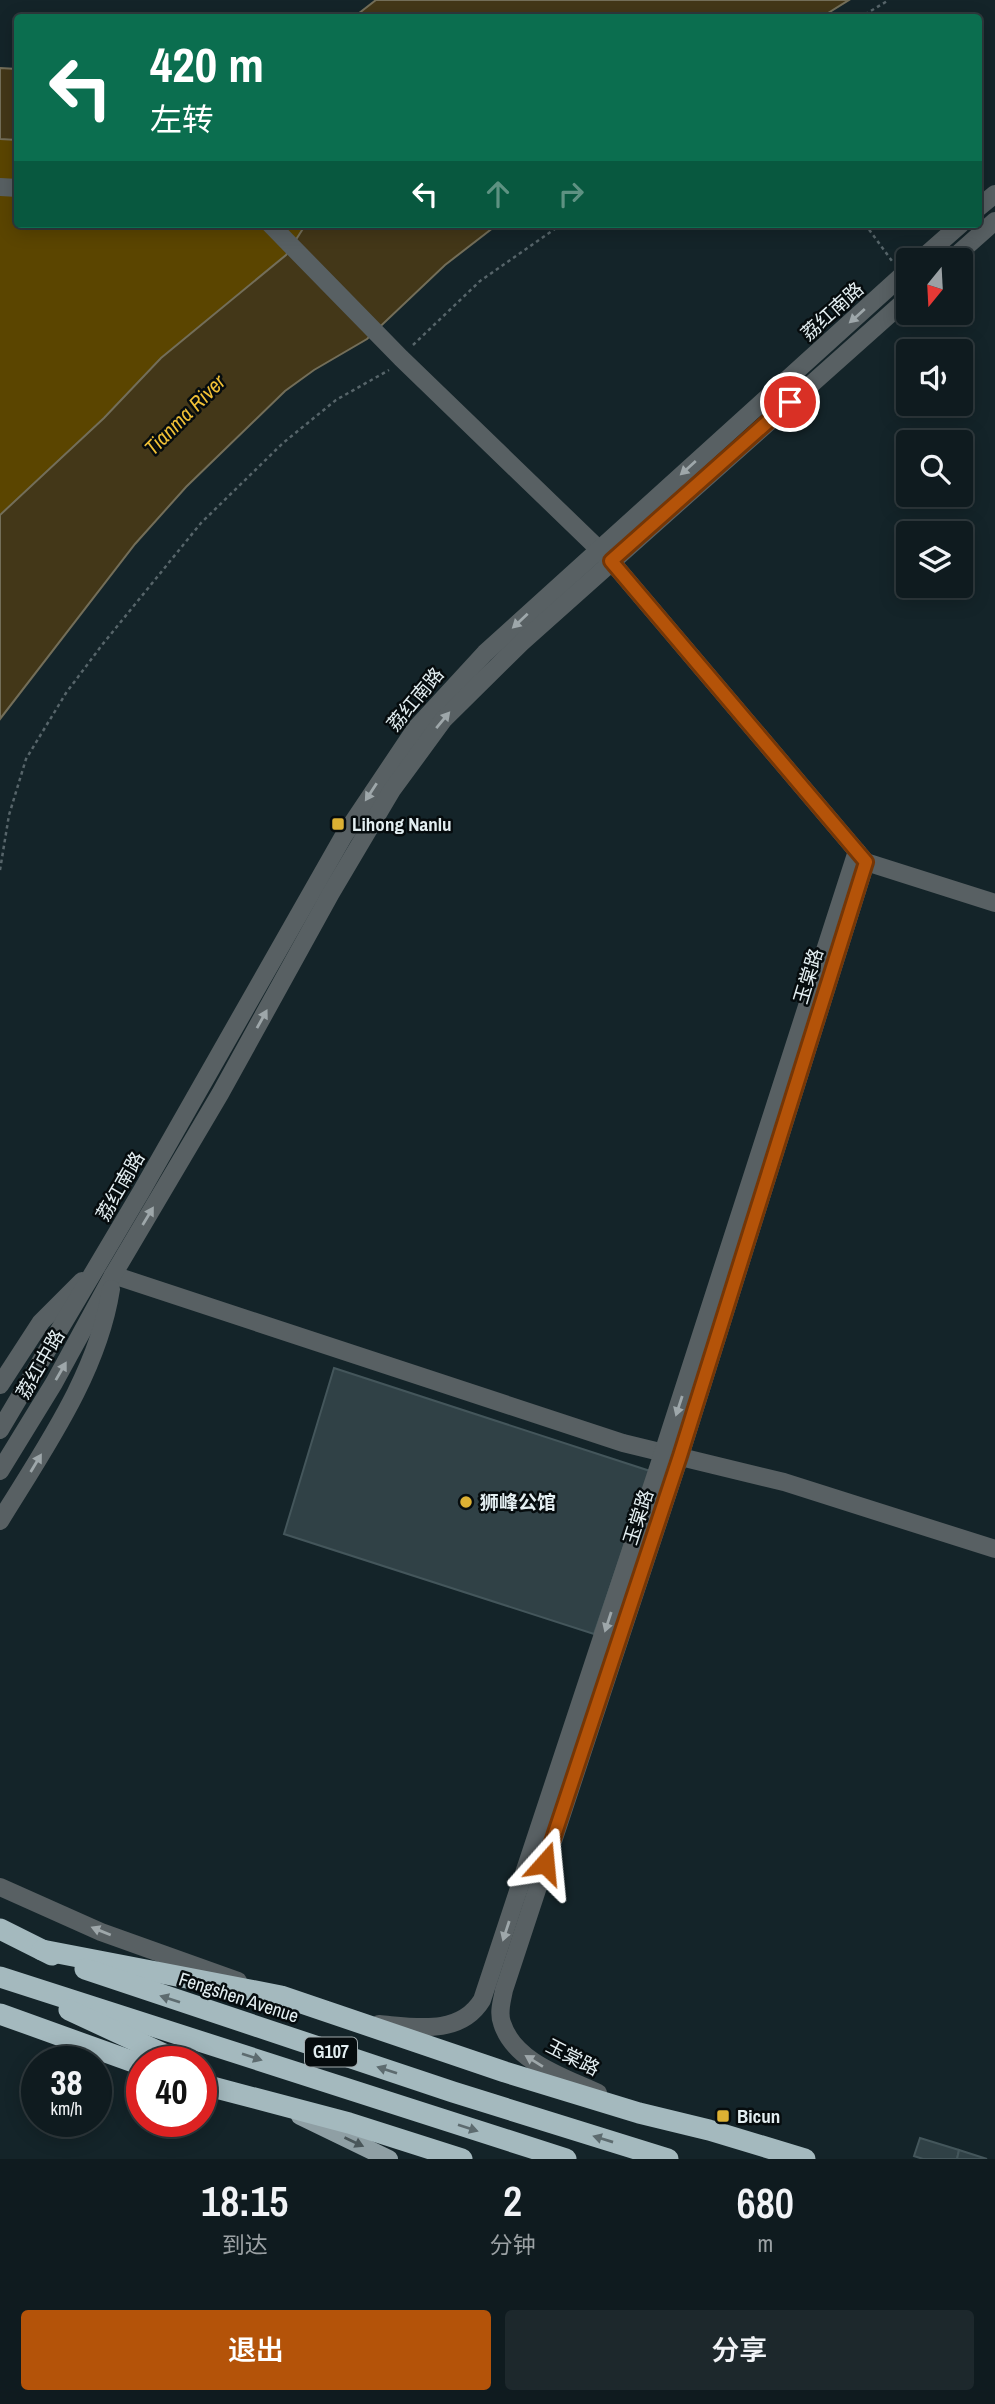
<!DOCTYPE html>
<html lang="zh">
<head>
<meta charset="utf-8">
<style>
  body { margin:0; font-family:"Archivo Narrow","Noto Sans SC",sans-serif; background:#1d282c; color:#f1f3f6; height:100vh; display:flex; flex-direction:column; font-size:26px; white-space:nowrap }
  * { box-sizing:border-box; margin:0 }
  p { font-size:23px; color:#9ba1a4 }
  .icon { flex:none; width:38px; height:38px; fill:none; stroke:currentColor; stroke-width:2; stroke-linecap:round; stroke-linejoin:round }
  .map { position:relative; height:2159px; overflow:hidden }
  .sheet { display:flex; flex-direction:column; background:#0f1b1f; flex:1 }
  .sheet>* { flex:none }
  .banner { position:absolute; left:14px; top:14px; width:968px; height:214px; border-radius:7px; box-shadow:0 4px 18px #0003,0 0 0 2px #2f393d; background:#0b6e4f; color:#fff; overflow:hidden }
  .needle { width:46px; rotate:198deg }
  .fabs { position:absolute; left:896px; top:248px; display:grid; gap:14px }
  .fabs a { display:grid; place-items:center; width:77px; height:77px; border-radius:7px; background:#0f1b1f; box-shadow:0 4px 18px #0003,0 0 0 2px #2f393d; font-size:35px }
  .speed { position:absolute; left:21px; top:2046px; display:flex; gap:14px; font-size:35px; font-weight:700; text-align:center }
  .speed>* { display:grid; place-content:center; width:91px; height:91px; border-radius:50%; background:#0f1b1f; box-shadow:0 4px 18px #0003,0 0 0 2px #2f393d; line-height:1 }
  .speed small { font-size:18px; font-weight:400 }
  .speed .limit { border:10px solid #d22; background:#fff; color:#111 }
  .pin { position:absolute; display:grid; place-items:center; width:60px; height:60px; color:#fff; margin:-30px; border:4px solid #fff; border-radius:50%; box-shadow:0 2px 7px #0007 }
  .me { position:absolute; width:77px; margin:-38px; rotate:18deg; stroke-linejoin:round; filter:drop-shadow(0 0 5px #0008) }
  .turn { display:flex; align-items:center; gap:24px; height:147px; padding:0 21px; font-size:32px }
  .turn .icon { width:91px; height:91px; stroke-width:2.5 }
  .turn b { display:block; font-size:49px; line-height:60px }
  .lanes { display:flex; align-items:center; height:66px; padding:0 21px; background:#0003; justify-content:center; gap:35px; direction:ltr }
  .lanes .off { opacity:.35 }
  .eta { display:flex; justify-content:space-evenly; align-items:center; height:119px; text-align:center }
  .eta b { font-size:42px; font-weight:600; line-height:49px }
  .cta { display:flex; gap:14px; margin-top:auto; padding:14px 21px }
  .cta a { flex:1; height:80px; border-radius:7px; background:#b45309; color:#fff; font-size:28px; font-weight:600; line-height:80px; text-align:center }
  .cta a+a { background:#1d282c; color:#f1f3f6 }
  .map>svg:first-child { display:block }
  .green { fill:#5b4500 }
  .water { fill:#433718; stroke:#736e59; stroke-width:2 }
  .building { fill:#304146; stroke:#44565b; stroke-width:2 }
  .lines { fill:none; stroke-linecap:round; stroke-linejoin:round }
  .path { stroke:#57656a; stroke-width:2.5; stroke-dasharray:3.5 3.5; stroke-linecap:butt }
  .minor { stroke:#586063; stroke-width:18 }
  .major { stroke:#8f9fa4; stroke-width:18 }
  .highway { stroke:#a4b9be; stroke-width:21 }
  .oneway { fill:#9ea7aa }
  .oneway2 { fill:#5d6b6f }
  .oneway3 { fill:#4a5659 }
  .route-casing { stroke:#753606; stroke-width:18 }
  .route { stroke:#b45309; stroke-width:12 }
  .poi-dot { fill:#ddb133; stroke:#060c0e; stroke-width:2.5 }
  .labels { text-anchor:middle; stroke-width:5; stroke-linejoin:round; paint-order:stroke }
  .shield { fill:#060c0e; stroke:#a1aaad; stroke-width:2 }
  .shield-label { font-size:18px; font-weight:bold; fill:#e3eef1 }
  .street-label { font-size:19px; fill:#e3eef1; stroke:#060c0e }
  .poi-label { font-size:19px; font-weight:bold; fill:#e3eef1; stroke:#060c0e; text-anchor:start }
  .water-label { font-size:21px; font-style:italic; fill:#f0c036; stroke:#060c0e }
</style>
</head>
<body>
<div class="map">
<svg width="995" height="2159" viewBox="0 0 995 2159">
  <rect width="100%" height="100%" fill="#142429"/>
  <polygon class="green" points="0,139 17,140 18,224 306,224 286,255 161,358 104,418 0,515"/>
  <g class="water">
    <polygon points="376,0 849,0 820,18 354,17"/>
    <polygon points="0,68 17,69 17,140 0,139"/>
    <polygon points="306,224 498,224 445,265 367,339 314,370 285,391 186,487 135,544 0,719 0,515 104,418 161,358 286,255"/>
  </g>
  <g class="building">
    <polygon points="334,1368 650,1471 594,1634 284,1534"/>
    <polygon points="920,2138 959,2150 957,2159 923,2159 914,2156"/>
    <polygon points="959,2150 987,2159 957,2159"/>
  </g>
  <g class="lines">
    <g class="path">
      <polyline points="859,18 889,0"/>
      <polyline points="865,224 892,261"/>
      <polyline points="413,345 480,281 562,224"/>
      <polyline points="0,870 9,815 26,759 66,693 102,645 201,523 283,443 336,400 389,370"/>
    </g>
    <g class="minor">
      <polyline points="0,187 18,188"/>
      <polyline points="978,208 995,194"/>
      <polyline points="270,224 401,358 611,561 866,862 995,903"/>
      <polyline points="919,261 961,224"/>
      <polyline points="950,261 995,221"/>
      <polyline points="113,1275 623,1443 784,1482 995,1549"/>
      <polyline points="0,1385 41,1322 82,1281"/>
      <polyline points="0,1430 141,1192 343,837 416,728 485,653 908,270"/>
      <polyline points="0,1471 54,1383 113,1275 220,1094 331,893 392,790 444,719 521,643 908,298"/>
      <path d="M0,1521C44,1449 98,1373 111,1289"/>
      <polyline points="0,1887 101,1932 238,1981"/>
      <path d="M379,2024C415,2027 460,2036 482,2000L663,1453L857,851"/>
      <path d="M598,2093C564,2077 514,2062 502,2023C498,2012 502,2001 504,1990L680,1456L866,862"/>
    </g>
    <polyline class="major" points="300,2116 389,2159"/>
    <g class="highway">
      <polyline points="0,1929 52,1955"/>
      <polyline points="42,1950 281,1996 505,2072 639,2113 709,2130 805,2159"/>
      <polyline points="85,1969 453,2092 668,2159"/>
      <polyline points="0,1977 566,2159"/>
      <polyline points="69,2010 181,2062"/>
      <polyline points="0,2014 142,2065"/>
      <polyline points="201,2084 349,2123 462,2159"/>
    </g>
  </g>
  <defs><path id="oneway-solid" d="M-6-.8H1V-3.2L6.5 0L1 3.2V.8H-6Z" transform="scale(1.75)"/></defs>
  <g class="oneway">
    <use href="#oneway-solid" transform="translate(857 316) rotate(138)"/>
    <use href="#oneway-solid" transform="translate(688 468) rotate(138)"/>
    <use href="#oneway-solid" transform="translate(520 621) rotate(137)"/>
    <use href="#oneway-solid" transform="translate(443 720) rotate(-50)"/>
    <use href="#oneway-solid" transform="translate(371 792) rotate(123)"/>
    <use href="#oneway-solid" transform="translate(262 1019) rotate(-61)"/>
    <use href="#oneway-solid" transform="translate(148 1216) rotate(-59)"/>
    <use href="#oneway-solid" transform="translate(61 1371) rotate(-60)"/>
    <use href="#oneway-solid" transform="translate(679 1406) rotate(108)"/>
    <use href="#oneway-solid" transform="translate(36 1463) rotate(-59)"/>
    <use href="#oneway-solid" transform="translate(608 1622) rotate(108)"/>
    <use href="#oneway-solid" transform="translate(101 1931) rotate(-158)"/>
    <use href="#oneway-solid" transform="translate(506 1931) rotate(108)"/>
    <use href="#oneway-solid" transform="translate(534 2061) rotate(-148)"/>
  </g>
  <g class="oneway2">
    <use href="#oneway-solid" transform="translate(170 1999) rotate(-162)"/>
    <use href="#oneway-solid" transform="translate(252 2057) rotate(18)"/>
    <use href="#oneway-solid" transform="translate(387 2070) rotate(-162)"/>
    <use href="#oneway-solid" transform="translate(468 2128) rotate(18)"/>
    <use href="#oneway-solid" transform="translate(603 2139) rotate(-163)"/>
  </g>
  <use class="oneway3" href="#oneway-solid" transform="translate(354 2142) rotate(25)"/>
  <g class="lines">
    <defs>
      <polyline id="route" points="545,1863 680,1456 866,862 611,561 790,402"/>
    </defs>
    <use href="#route" class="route-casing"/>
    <use href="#route" class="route"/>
  </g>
  <g class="poi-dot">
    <rect x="331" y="817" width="14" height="14" rx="3.5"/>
    <circle cx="466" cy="1502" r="7"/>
    <rect x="716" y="2109" width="14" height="14" rx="3.5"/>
  </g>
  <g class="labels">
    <rect class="shield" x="305" y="2037.5" width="52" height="29" rx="5"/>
    <g class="shield-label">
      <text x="331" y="2058">G107</text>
    </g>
    <g class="street-label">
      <text transform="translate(832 311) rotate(-42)" y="7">荔红南路</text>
      <text transform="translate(415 699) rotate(-50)" y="7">荔红南路</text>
      <text transform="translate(808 976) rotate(-73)" y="7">玉棠路</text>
      <text transform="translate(120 1186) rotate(-60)" y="7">荔红南路</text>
      <text transform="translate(40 1364) rotate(-60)" y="7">荔红中路</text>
      <text transform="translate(638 1517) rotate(-72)" y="7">玉棠路</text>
      <text transform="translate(239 1997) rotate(18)" y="7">Fengshen Avenue</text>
      <text transform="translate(573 2057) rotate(27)" y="7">玉棠路</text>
    </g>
    <g class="poi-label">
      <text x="352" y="831">Lihong Nanlu</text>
      <text x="480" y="1509">狮峰公馆</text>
      <text x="737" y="2123">Bicun</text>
    </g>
    <g class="water-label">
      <text transform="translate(185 415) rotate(-45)" y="7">Tianma River</text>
    </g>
  </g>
</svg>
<div class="fabs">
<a><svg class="needle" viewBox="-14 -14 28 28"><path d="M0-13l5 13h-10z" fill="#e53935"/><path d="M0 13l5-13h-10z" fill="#9ba1a4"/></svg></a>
<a><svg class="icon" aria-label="sound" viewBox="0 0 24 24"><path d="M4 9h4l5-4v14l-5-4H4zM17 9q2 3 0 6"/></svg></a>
<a><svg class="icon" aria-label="search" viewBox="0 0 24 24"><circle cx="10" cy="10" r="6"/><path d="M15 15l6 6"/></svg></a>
<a><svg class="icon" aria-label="layers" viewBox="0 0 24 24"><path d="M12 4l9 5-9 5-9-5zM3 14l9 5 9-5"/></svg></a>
</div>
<div class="speed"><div>38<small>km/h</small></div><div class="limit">40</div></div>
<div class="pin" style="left:790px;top:402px;background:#d93025"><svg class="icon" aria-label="arrive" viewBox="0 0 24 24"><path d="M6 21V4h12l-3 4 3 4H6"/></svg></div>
<svg class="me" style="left:545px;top:1863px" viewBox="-20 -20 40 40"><path d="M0-17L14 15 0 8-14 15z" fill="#b45309" stroke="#fff" stroke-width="4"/></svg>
<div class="banner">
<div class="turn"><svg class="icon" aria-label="left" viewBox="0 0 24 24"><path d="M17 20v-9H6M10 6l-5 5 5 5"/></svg><div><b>420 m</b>左转</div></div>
<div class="lanes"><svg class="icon" aria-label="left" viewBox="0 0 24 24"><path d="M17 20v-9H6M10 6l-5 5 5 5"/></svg><svg class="icon off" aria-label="ahead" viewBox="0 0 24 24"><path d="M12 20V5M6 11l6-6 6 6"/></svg><svg class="icon off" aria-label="right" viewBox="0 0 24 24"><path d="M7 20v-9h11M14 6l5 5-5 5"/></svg></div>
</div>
</div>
<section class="sheet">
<div class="eta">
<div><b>18:15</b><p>到达</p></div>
<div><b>2</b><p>分钟</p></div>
<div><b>680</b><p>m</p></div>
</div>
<div class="cta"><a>退出</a><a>分享</a></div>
</section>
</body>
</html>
